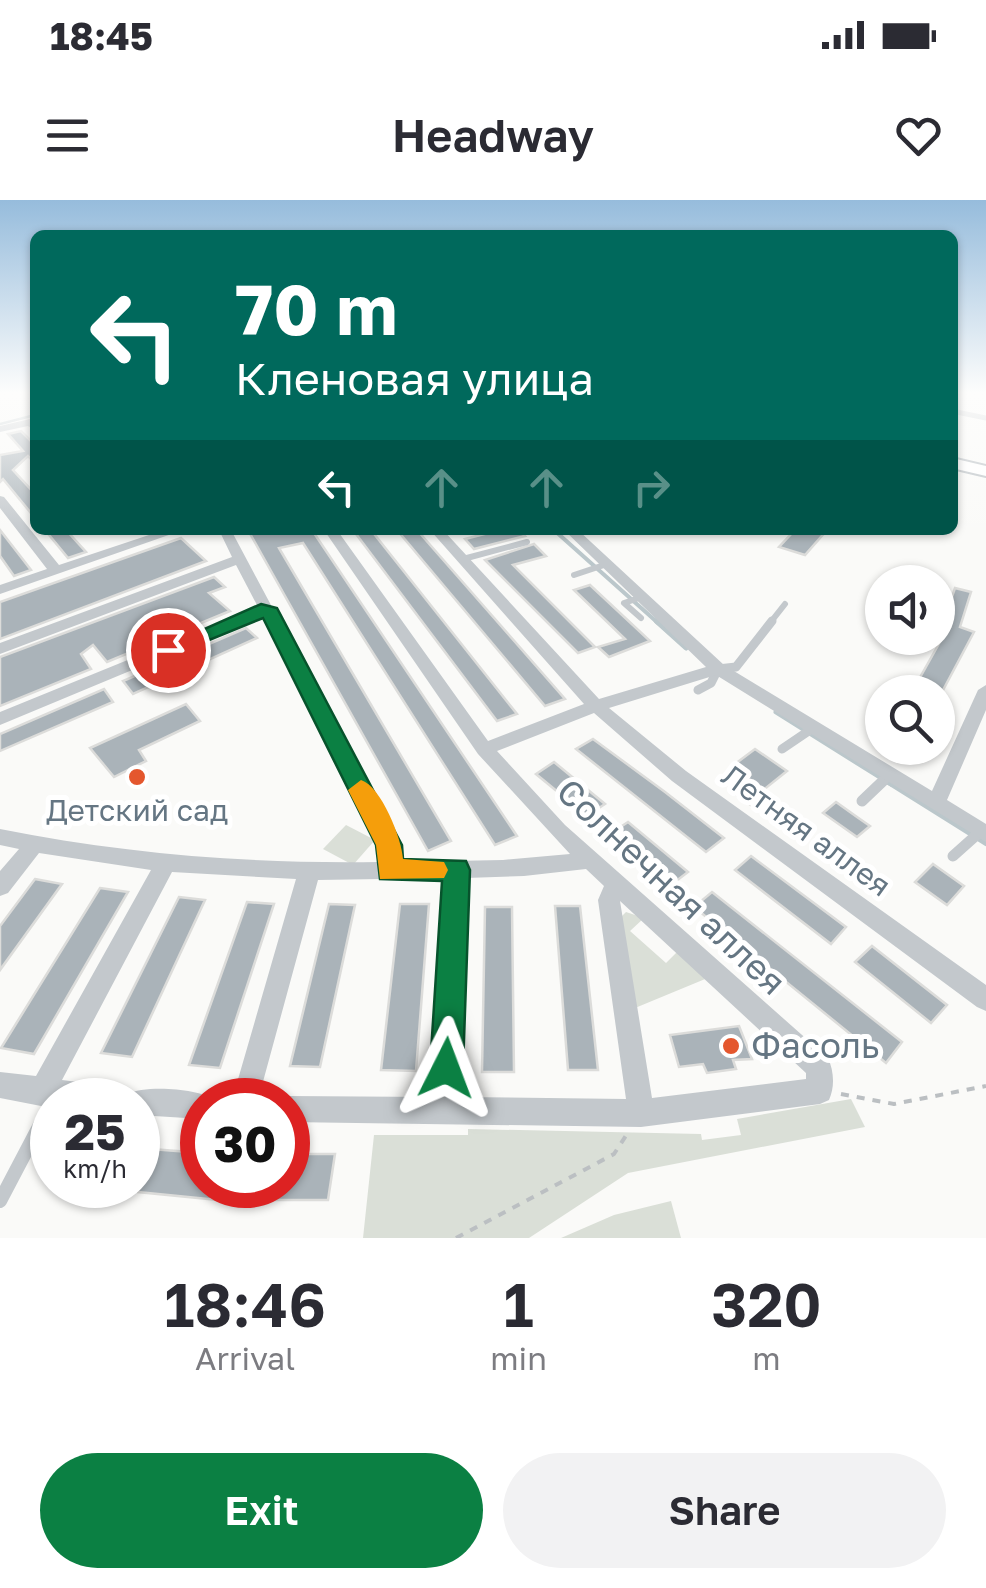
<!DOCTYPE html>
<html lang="en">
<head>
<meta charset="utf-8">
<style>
  body { margin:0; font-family:"Golos Text",sans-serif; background:#f2f2f3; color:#2b2b33; height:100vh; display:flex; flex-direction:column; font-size:38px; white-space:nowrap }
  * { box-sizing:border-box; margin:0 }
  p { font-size:32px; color:#7c7c81 }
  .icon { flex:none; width:55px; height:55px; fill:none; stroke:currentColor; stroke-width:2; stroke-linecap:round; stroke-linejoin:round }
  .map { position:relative; height:1038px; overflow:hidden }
  .side { display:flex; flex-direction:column; background:#fff; flex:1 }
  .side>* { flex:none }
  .guide { position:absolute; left:30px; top:30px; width:928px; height:305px; border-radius:15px; box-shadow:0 2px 8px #0004; background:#00695c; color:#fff; overflow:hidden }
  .buttons { position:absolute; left:865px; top:365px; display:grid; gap:20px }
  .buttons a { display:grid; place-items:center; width:90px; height:90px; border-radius:50%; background:#fff; box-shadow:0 2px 8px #0004; font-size:50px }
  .speed { position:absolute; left:30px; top:878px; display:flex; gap:20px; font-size:50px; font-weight:700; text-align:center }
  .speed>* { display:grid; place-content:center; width:130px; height:130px; border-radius:50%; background:#fff; box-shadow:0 2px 8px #0004; line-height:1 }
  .speed small { font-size:25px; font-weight:400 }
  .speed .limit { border:15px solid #d22; background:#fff; color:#111 }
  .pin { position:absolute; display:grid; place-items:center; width:85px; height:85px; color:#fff; margin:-42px; border:5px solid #fff; border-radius:50%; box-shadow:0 2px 10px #0007 }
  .me { position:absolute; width:110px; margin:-55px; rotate:3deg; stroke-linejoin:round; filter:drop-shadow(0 0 8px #0008) }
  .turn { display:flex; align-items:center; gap:35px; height:210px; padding:0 40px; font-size:45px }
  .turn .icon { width:130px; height:130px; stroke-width:2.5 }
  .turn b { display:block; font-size:70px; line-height:85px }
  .lanes { display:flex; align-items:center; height:95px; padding:0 40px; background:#0003; justify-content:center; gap:50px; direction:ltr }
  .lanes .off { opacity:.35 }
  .eta { display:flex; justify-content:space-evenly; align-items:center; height:170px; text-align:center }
  .eta b { font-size:60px; font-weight:600; line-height:70px }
  .action { display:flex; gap:20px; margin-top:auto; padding:20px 40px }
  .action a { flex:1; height:115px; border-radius:60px; background:#0b8043; color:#fff; font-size:40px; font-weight:600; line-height:115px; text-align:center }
  .action a+a { background:#f2f2f3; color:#2b2b33 }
  .status { display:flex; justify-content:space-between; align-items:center; height:70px; padding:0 50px; background:#fff; direction:ltr }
  .status svg { height:28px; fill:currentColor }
  header { display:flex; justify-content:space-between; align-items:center; height:130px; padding:0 40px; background:#fff; font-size:45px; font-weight:600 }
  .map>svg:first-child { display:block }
  .green { fill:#dadfd7 }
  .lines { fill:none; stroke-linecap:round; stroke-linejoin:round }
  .stream-far3 { stroke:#bbc7cb; stroke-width:2.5 }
  .stream-far2 { stroke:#bbc7cb; stroke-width:4 }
  .stream-far1 { stroke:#bbc7cb; stroke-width:5 }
  .stream { stroke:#bbc7cb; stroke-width:6 }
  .building { fill:#aab3b9; stroke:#dcdcda; stroke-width:2.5 }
  .secondary-casing { stroke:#b3babf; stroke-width:4 }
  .path { stroke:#bbbfc2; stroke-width:4; stroke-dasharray:8 8; stroke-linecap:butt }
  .lane-far4 { stroke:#c3c8cc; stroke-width:5 }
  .lane-far3 { stroke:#c3c8cc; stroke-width:6 }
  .lane-far2 { stroke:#c3c8cc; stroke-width:9 }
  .lane-far1 { stroke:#c3c8cc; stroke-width:11 }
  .lane { stroke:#c3c8cc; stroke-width:14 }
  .street { fill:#c3c8cc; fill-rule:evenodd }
  .secondary { fill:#fff; fill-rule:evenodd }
  .route { fill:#0b8043; stroke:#07532c; stroke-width:2.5 }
  .slow { fill:#f59e0b }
  .poi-dot { fill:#e4572e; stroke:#fff; stroke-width:4 }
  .labels { text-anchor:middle; stroke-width:10; stroke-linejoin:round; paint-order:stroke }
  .poi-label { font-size:30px; fill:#657683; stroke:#fff }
  .street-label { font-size:30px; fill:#657683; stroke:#fff }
  .near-street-label { font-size:35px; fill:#657683; stroke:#fff }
  .near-poi-label { font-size:35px; fill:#657683; stroke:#fff; text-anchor:start }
</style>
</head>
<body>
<div class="status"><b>18:45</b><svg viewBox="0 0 49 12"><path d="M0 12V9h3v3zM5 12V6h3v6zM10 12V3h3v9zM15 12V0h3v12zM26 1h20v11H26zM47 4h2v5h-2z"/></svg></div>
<header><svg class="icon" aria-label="menu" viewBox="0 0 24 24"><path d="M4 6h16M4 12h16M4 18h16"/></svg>Headway<svg class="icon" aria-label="heart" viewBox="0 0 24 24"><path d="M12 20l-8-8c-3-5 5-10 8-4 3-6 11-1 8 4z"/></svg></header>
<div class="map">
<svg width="986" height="1038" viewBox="0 0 986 1038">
  <rect width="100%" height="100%" fill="#fafaf8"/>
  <g class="green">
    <polygon points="346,625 375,640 353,665 323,649"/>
    <polygon points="626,712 644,718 630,731 666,763 680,749 710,777 635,808 618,720"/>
    <polygon points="851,899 865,927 628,973 529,1038 363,1038 374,935 468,935 468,929 701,934 702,940 741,935 737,919"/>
    <polygon points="671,1001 681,1038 561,1038 614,1015"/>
  </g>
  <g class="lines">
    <polyline class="stream-far3" points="0,224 35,215"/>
    <polyline class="stream-far2" points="554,330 658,423"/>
    <g class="stream-far1">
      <polyline points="656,421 686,448"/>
      <polyline points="776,512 891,584"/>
    </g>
    <polyline class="stream" points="887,581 986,643"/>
  </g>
  <g class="building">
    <polygon points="21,231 35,245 35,263 28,256 13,270 35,294 35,318 3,279 0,282 0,255 23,251 8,234"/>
    <polygon points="0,330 31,370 14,376 0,356"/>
    <polygon points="45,330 66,330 86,352 68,358"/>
    <polygon points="248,330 312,330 517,636 495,645 303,343 279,348 451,641 428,651"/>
    <polygon points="353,330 371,330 517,514 497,521"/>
    <polygon points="397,330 417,330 565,499 545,506"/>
    <polygon points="500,330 519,330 525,336 474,349 465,339"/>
    <polygon points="795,330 827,330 805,355 779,347"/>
    <polygon points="181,338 206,361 0,439 0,402"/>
    <polygon points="534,344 546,356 513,365 595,447 578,453 485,360"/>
    <polygon points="214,377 225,387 209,393 230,411 107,462 93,445 81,454 91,469 0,506 0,457"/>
    <polygon points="590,385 650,441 609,457 598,447 625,439 574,390"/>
    <polygon points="955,388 971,392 960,427 974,432 942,492 913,490 945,433 940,431"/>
    <polygon points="246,428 257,438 133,494 123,481"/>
    <polygon points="104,489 113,502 0,551 0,534"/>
    <polygon points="186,504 200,521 139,550 146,561 114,577 90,548"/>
    <polygon points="593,539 665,592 724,638 706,652 576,549"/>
    <polygon points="755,549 787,571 757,595 766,601 756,609 730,590 750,575 735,564"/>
    <polygon points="554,562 605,604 587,616 536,574"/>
    <polygon points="836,602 857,617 870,626 857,637 823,613"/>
    <polygon points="628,622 688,672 667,688 607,636"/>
    <polygon points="751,656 846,727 831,744 735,670"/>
    <polygon points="933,664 964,686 947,705 915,682"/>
    <polygon points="35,679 62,684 0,770 0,726"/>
    <polygon points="100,688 128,692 34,854 1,848"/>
    <polygon points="712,692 902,842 886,863 694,707"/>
    <polygon points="179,697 205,700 132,857 101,853"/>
    <polygon points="247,702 274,704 220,868 189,865"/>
    <polygon points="329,704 355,705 320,867 290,866"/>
    <polygon points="400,704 429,704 416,871 381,870"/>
    <polygon points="555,706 580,706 598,870 568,870"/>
    <polygon points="485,707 512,707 514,872 482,872"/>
    <polygon points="872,746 947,805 931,823 855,762"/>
    <polygon points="739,826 752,859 733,860 736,869 707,873 703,864 679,867 670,835"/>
    <polygon points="138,948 202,953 202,985 288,985 288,954 335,954 328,1000 218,1000 138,992"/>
  </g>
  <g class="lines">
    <defs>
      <polygon id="secondary" points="952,258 986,266 986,276 952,268"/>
    </defs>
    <use href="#secondary" class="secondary-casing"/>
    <g class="path">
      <polyline points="841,894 894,904 986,886"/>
      <polyline points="456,1038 614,954 627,934"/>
    </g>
    <polyline class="lane-far4" points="952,211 986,218"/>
    <g class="lane-far3">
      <polyline points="463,359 527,342"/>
      <polyline points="574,375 607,364"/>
      <polyline points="641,418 624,403 642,397"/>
      <polyline points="770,423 785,404"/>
    </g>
    <g class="lane-far2">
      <polyline points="698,490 711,483 718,469 736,467 772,421"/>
      <polyline points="782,549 813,528"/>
      <polyline points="880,584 889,575"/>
    </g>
    <g class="lane-far1">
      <polyline points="862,601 883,581"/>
      <polyline points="953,656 981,631"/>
    </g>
    <polyline class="lane" points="0,1001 52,902"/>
    <g class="street">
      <polygon points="30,219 35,221 35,230 28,226 0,232 0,226"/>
      <polygon points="0,296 4,297 59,365 164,330 183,330 0,394 0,385 47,369 0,308"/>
      <path d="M219,330H231L399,645L400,662L503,660L570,654L478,554L324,330H337L488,541L584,504L430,330H443L599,499L706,467L564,330H578L724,465L932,591L978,490L986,485V510L947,600L986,624V642L716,475L609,508L686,571L986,785V811L977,807L672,581L594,513L497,551L565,625L828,858C834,871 835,887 829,900L820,904L641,927L288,922V900H278L288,896L432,897L445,678L318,680L258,900H232L296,679L172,672L62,880L117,887L128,894C143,885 201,888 213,900H202V919L138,915V900H52V905L41,906L0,898V872L36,876L151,670L39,653L8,693L0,696V671L19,649L0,645V629C125,654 251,664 379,662V645L262,416L0,525V512L258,407L236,365L0,454V443L232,357ZM586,669L604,686L598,700L626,899L459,897L466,678L524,676ZM620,701L806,873V879L652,898Z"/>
    </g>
    <use href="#secondary" class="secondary"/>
  </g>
  <linearGradient id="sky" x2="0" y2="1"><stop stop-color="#96bcdc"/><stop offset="0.57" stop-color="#fdfdfc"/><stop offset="1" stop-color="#fdfdfc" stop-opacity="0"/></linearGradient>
  <rect width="986" height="338" fill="url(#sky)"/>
  <polygon class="route" points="261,404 277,408 402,645 403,659 466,661 470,670 463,868 458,880 446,885 435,880 430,868 442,681 380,679 376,645 263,418 175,454 160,454 157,450"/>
  <path class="slow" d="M361,580C381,586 402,639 403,659L444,662L448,670L444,678L380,679L376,645L348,590Z"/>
  <g class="poi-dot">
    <circle cx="137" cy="577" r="10"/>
    <circle cx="731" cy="846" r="10"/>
  </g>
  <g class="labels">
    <g class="poi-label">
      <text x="137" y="621">Детский сад</text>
    </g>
    <g class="street-label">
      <text transform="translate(806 631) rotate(36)" y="10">Летняя аллея</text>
    </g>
    <g class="near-street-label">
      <text transform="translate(671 687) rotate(43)" y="12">Солнечная аллея</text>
    </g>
    <g class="near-poi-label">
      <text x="751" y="858">Фасоль</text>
    </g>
  </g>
</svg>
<div class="buttons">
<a><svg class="icon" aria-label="sound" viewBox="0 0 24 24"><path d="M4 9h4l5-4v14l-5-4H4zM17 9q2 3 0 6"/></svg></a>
<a><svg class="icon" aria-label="search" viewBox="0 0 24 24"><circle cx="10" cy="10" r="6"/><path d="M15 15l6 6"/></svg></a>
</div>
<div class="speed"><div>25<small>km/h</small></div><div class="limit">30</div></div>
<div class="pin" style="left:168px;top:450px;background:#d93025"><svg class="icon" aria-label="arrive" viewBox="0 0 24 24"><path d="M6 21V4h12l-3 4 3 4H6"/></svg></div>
<svg class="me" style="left:446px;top:868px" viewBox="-20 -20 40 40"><path d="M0-17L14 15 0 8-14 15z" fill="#0b8043" stroke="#fff" stroke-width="4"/></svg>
<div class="guide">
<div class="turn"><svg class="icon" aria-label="left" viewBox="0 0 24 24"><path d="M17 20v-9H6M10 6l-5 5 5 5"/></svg><div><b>70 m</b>Кленовая улица</div></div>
<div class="lanes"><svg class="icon" aria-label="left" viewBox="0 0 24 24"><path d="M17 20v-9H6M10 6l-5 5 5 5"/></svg><svg class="icon off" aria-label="ahead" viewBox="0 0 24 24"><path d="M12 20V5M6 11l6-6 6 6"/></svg><svg class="icon off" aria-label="ahead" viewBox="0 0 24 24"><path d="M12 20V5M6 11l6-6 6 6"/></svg><svg class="icon off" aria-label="right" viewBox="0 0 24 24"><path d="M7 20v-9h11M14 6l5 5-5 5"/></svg></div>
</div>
</div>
<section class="side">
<div class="eta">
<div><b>18:46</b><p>Arrival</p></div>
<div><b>1</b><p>min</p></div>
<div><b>320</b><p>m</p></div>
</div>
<div class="action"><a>Exit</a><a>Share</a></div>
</section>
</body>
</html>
